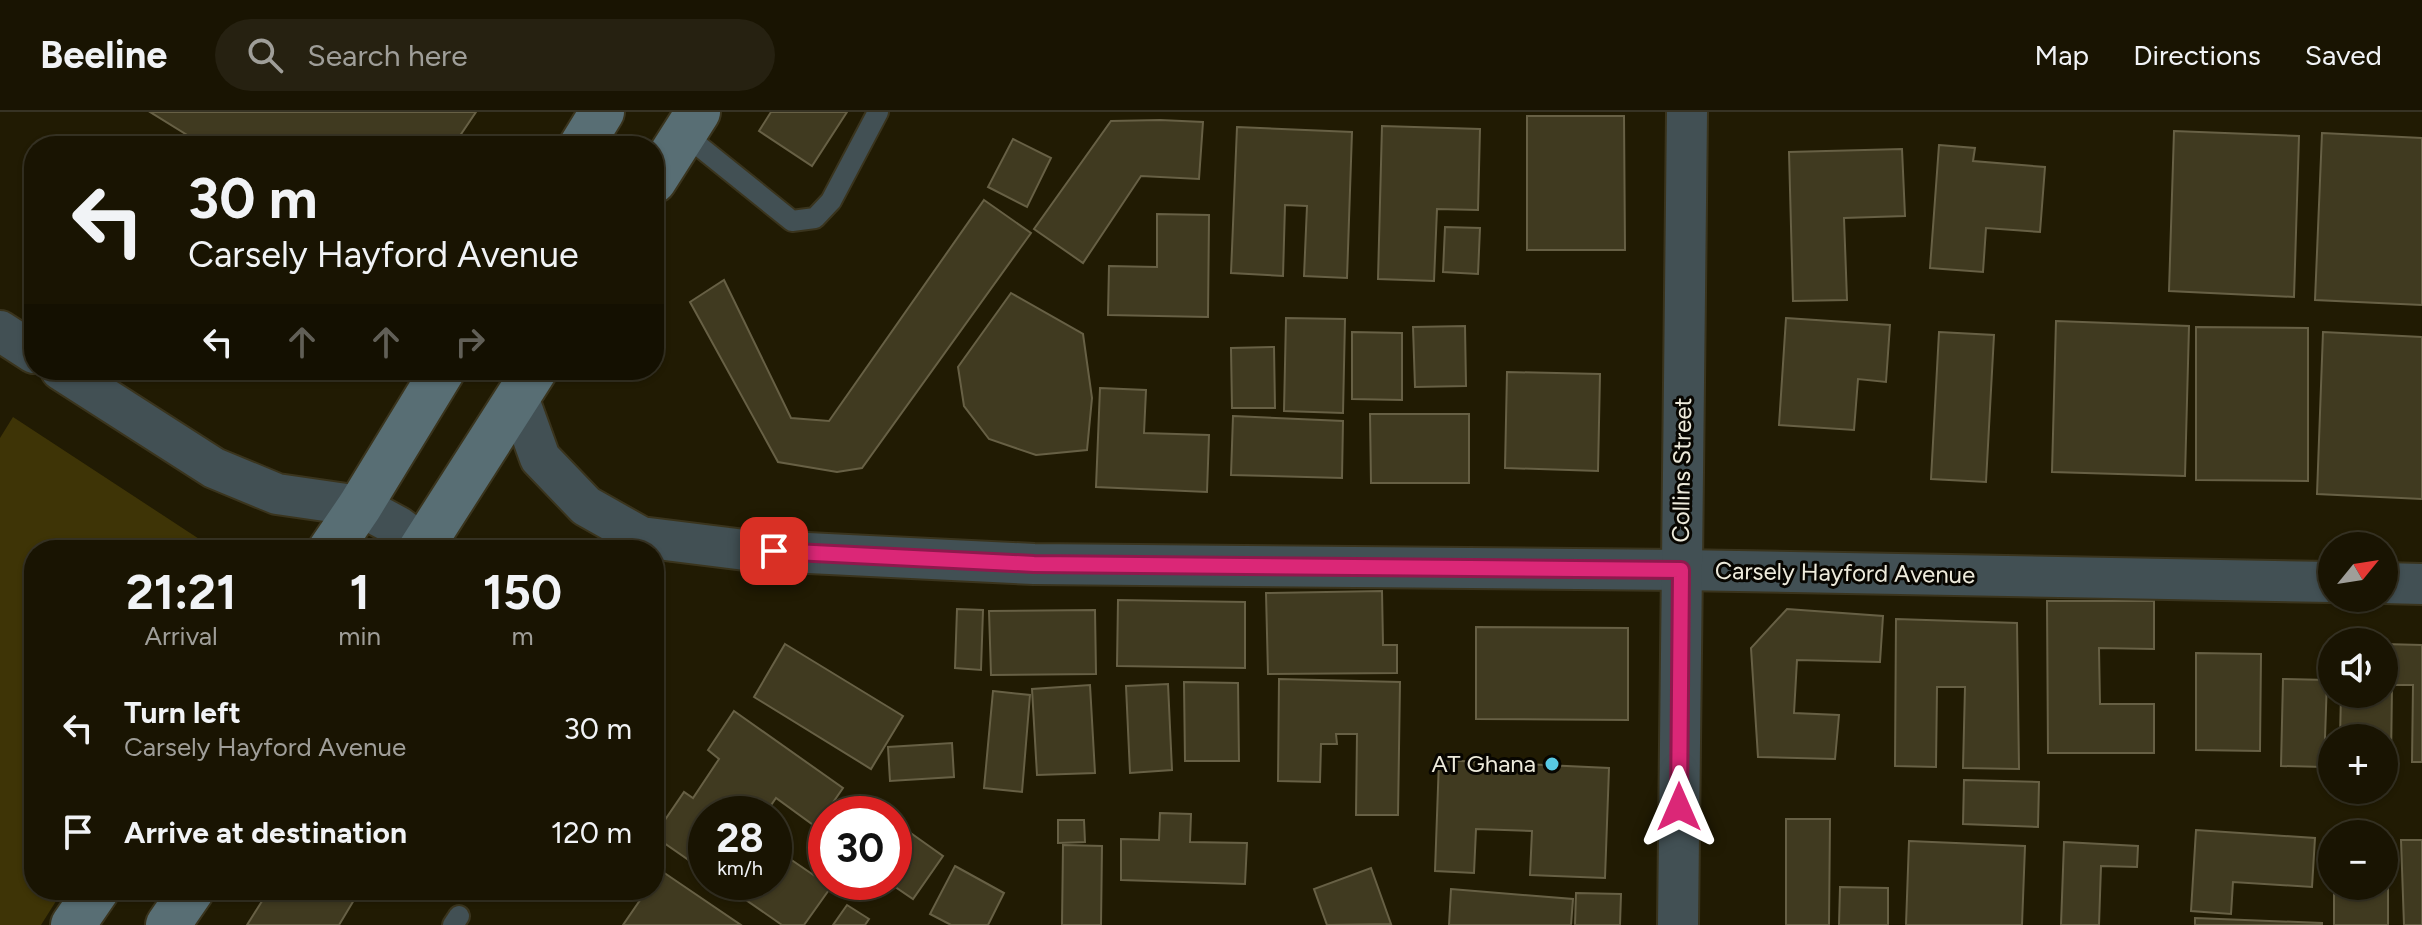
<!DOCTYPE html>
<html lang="en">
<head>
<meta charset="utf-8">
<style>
  body { margin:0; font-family:Figtree,sans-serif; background:#262111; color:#f1f3f6; height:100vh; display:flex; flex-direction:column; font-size:30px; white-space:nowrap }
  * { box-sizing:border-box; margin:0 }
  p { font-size:26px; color:#9f9e99 }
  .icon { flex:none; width:44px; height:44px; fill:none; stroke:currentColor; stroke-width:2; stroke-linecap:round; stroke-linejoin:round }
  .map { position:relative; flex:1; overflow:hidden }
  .details { position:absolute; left:24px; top:428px; width:640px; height:360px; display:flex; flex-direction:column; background:#191402; border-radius:32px; box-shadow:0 2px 6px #0004,0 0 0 2px #373324 }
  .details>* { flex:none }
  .top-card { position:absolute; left:24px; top:24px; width:640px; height:244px; border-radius:32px; box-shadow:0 2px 6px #0004,0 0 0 2px #373324; background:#191402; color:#f1f3f6; overflow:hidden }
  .needle { width:52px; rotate:60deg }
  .controls { position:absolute; left:2318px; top:420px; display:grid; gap:16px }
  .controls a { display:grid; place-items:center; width:80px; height:80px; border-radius:50%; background:#191402; box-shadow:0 2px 6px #0004,0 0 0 2px #373324; font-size:40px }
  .speed { position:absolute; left:688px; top:684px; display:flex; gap:16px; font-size:40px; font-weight:700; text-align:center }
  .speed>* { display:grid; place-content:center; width:104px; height:104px; border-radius:50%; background:#191402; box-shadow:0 2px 6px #0004,0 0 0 2px #373324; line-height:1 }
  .speed small { font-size:20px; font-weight:400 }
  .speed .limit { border:12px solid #d22; background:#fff; color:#111 }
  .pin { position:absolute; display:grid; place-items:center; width:68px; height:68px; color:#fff; margin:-34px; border-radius:16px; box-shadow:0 4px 12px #0006 }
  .me { position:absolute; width:88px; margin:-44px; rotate:0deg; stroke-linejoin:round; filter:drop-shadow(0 0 6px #0008) }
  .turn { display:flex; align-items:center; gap:28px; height:168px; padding:0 32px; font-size:36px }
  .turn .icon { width:104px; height:104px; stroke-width:2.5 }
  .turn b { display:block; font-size:56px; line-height:68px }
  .lanes { display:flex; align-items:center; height:76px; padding:0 32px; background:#0003; justify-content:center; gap:40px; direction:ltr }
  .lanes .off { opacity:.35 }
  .eta { display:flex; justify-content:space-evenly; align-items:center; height:136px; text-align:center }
  .eta b { font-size:48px; font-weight:700; line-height:56px }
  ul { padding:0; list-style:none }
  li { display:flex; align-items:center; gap:24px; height:104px; padding:0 32px }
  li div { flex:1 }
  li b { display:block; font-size:30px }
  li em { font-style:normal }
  header { display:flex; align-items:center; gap:48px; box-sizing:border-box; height:112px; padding:0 40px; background:#191402; border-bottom:2px solid #373324 }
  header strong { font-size:38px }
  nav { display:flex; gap:44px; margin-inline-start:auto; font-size:28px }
  .search { width:560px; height:72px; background:#262111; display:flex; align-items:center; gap:20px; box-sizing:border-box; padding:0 28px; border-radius:44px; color:#9f9e99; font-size:30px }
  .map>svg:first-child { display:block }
  .green { fill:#3e3406 }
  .building { fill:#403a20; stroke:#676045; stroke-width:2 }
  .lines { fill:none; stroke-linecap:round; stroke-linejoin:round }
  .lane-casing { stroke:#3a341d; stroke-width:24 }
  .street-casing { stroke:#3a341d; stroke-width:44 }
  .secondary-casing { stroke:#3a341d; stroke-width:48 }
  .lane { stroke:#425054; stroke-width:20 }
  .street { stroke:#425054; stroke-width:40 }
  .secondary { stroke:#586e74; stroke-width:44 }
  .route-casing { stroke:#8e194d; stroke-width:20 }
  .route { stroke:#db2777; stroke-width:14 }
  .poi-dot { fill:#58c9e3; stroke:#080601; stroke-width:3 }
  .labels { text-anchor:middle; stroke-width:6; stroke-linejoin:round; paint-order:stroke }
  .street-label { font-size:24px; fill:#eeebdc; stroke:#080601 }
  .poi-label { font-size:24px; fill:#eeebdc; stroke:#080601; text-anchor:end }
</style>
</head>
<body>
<header>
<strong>Beeline</strong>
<div class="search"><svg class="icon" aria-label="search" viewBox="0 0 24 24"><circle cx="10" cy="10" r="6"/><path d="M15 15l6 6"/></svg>Search here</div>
<nav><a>Map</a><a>Directions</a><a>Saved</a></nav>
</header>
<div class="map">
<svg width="2422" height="813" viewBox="0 0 2422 813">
  <rect width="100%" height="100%" fill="#211b03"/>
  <polygon class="green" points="13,305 216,438 34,438 34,778 63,778 41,813 0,813 0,326"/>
  <g class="building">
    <polygon points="150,0 476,0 453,34 205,34"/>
    <polygon points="771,0 847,0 812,54 759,19"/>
    <polygon points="1527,4 1624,4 1625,138 1527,138"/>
    <polygon points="1160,8 1203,10 1199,67 1141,64 1083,151 1034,117 1111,9"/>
    <polygon points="1382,14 1480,17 1478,98 1437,97 1434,169 1378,167"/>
    <polygon points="1237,15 1352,20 1347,166 1304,164 1307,94 1285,93 1283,164 1231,161"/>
    <polygon points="2174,19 2299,24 2294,185 2169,179"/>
    <polygon points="2322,21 2422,26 2422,193 2315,188"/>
    <polygon points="1013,27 1051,46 1027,95 988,75"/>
    <polygon points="1939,33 1975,36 1973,49 2045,55 2040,120 1986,116 1983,160 1930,156"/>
    <polygon points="1902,37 1905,104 1844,106 1847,188 1793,189 1789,40"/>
    <polygon points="984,88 1031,121 862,356 837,360 778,350 690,190 724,168 791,306 829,309"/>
    <polygon points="1157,102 1209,103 1208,205 1108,203 1109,154 1157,155"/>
    <polygon points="1445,115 1480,116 1478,162 1443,160"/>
    <polygon points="1011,181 1083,222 1092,286 1087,338 1036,343 989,327 964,294 958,255"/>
    <polygon points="1286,206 1345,207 1343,301 1284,299"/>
    <polygon points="1786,206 1890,213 1886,270 1858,267 1854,318 1779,313"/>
    <polygon points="2056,209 2189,214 2185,364 2052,360"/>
    <polygon points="1465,214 1466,274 1415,275 1413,215"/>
    <polygon points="2196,215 2308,216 2308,369 2196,368"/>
    <polygon points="1352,220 1402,221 1402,288 1352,287"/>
    <polygon points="1939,220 1994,223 1986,370 1931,367"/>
    <polygon points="2323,220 2422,225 2422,387 2317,382"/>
    <polygon points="1274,235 1275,296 1232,296 1231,236"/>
    <polygon points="1507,260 1600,262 1598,359 1505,356"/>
    <polygon points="1100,276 1146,278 1144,321 1209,323 1207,380 1096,375"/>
    <polygon points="1370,302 1469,302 1469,371 1371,371"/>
    <polygon points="1233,304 1343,309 1342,366 1231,363"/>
    <polygon points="1382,479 1383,533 1397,533 1397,561 1268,562 1266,481"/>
    <polygon points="1118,488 1245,490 1245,556 1117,554"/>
    <polygon points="2047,489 2154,489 2154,537 2099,536 2100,592 2154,592 2154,641 2048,641"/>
    <polygon points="957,497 983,498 981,558 955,556"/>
    <polygon points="1787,497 1883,504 1880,550 1797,548 1794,601 1839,603 1835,647 1758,645 1751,536"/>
    <polygon points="1095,498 1096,562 991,563 989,499"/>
    <polygon points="1896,507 2017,511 2019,657 1963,656 1965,575 1937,575 1936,655 1895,654"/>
    <polygon points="1476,515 1628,516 1628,608 1476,607"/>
    <polygon points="785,532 903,604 871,657 754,585"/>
    <polygon points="2384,532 2422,533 2422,650 2412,650 2413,573 2392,573 2391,650 2384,650 2384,626 2340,626 2341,582 2384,582"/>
    <polygon points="2196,541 2261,542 2260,639 2196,638"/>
    <polygon points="1279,567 1400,570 1398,703 1356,703 1357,622 1336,622 1337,632 1321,632 1320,670 1278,669"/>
    <polygon points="2283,567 2327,568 2324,655 2281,654"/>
    <polygon points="1184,570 1238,571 1239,649 1185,649"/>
    <polygon points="1168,572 1172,658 1130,661 1126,574"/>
    <polygon points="1090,573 1095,661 1037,663 1032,577"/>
    <polygon points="993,579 1030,583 1022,680 984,676"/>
    <polygon points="734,599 843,676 816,715 776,686 765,702 706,702 706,760 654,724 684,680 693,686 719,647 708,638"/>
    <polygon points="952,631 954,665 890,669 888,635"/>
    <polygon points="1439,648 1609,656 1605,766 1530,763 1532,719 1476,717 1474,761 1435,759"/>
    <polygon points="1964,668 2039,670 2038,715 1963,712"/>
    <polygon points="1160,701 1191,702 1190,730 1247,731 1245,772 1121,768 1121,727 1159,728"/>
    <polygon points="1786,707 1830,707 1829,813 1786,813"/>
    <polygon points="1058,708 1084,708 1085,730 1058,731"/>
    <polygon points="905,717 943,744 913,787 888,770 894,770 894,733"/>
    <polygon points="2196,718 2315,726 2312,775 2233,770 2231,802 2191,799"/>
    <polygon points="2401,728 2422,728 2422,813 2404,813"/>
    <polygon points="1909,729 2025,734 2022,813 1906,813"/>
    <polygon points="2064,730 2138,734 2137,755 2101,754 2099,813 2061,813"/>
    <polygon points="1063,733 1102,734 1101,813 1062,813"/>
    <polygon points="774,736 831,775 804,813 782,813 720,770 774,770"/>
    <polygon points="955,754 1004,781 988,813 951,813 930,802"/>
    <polygon points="1371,756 1391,812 1327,813 1314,777"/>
    <polygon points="660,758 741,813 623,813 647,778 654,778 654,767"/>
    <polygon points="2384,759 2388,759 2388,813 2334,813 2334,774 2384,774"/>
    <polygon points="1840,775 1888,776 1888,813 1839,813"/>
    <polygon points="1451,777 1573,787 1571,813 1449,813"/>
    <polygon points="269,778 360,778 339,813 247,813"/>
    <polygon points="1576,781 1621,782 1620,813 1575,813"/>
    <polygon points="847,793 869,807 865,813 833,813"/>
    <polygon points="2195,806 2322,811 2322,813 2195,813"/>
  </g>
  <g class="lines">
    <defs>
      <g id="lane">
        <polyline points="684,22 792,109 815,106 831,89 878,0"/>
        <polyline points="453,813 459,804"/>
      </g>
      <g id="street">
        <polyline points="0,219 34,241"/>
        <polyline points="61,258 214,356 277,382 360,394 397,414 423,433"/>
        <polyline points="518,285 540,346 586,394 641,425 745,438 1034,452 1681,458 2332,470"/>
        <polyline points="2384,471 2422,472"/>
        <polyline points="1678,813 1687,0"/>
      </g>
      <g id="secondary">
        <polyline points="581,34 602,0"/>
        <polyline points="654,69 698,0"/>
        <polyline points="330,438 360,394 443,258"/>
        <polyline points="420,438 535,258"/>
        <polyline points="73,813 97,778"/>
        <polyline points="168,813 192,778"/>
      </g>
    </defs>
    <use href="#lane" class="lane-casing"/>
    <use href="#street" class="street-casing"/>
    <use href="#secondary" class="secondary-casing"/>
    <use href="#lane" class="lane"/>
    <use href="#street" class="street"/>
    <use href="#secondary" class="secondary"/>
  </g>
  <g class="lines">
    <defs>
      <polyline id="route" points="774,439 1034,452 1681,458 1679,695"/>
    </defs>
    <use href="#route" class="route-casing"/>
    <use href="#route" class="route"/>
  </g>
  <circle class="poi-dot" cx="1552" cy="652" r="8"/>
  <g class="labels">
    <g class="street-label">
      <text transform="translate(1682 358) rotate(-89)" y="8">Collins Street</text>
      <text transform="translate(1845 461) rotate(1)" y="8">Carsely Hayford Avenue</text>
    </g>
    <g class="poi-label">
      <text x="1536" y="660">AT Ghana</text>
    </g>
  </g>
</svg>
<div class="controls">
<a><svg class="needle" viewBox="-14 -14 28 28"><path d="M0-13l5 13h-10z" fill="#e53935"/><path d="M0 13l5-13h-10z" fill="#9f9e99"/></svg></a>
<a><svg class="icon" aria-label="sound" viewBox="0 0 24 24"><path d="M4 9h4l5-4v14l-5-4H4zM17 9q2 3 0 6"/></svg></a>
<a>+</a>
<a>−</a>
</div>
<div class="speed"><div>28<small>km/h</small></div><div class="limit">30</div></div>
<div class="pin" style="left:774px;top:439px;background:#d93025"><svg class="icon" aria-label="arrive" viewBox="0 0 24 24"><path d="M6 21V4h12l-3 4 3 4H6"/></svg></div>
<svg class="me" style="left:1679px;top:695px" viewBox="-20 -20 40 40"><path d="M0-17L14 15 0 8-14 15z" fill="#db2777" stroke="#fff" stroke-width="4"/></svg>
<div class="top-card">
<div class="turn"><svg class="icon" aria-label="left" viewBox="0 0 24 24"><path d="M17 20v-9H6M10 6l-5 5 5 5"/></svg><div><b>30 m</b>Carsely Hayford Avenue</div></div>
<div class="lanes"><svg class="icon" aria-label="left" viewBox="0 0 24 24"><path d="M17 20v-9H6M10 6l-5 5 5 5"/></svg><svg class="icon off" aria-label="ahead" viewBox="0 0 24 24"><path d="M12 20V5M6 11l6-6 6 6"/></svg><svg class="icon off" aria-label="ahead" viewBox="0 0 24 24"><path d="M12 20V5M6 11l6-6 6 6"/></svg><svg class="icon off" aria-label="right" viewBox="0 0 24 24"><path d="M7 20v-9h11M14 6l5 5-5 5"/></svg></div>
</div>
<section class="details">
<div class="eta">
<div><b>21:21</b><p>Arrival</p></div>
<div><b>1</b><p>min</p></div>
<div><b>150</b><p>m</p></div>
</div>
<ul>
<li><svg class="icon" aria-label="left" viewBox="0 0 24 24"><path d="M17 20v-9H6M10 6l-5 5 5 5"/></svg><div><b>Turn left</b><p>Carsely Hayford Avenue</p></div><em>30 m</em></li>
<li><svg class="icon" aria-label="arrive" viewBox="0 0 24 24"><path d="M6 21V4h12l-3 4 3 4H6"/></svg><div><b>Arrive at destination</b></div><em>120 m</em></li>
</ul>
</section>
</div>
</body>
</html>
